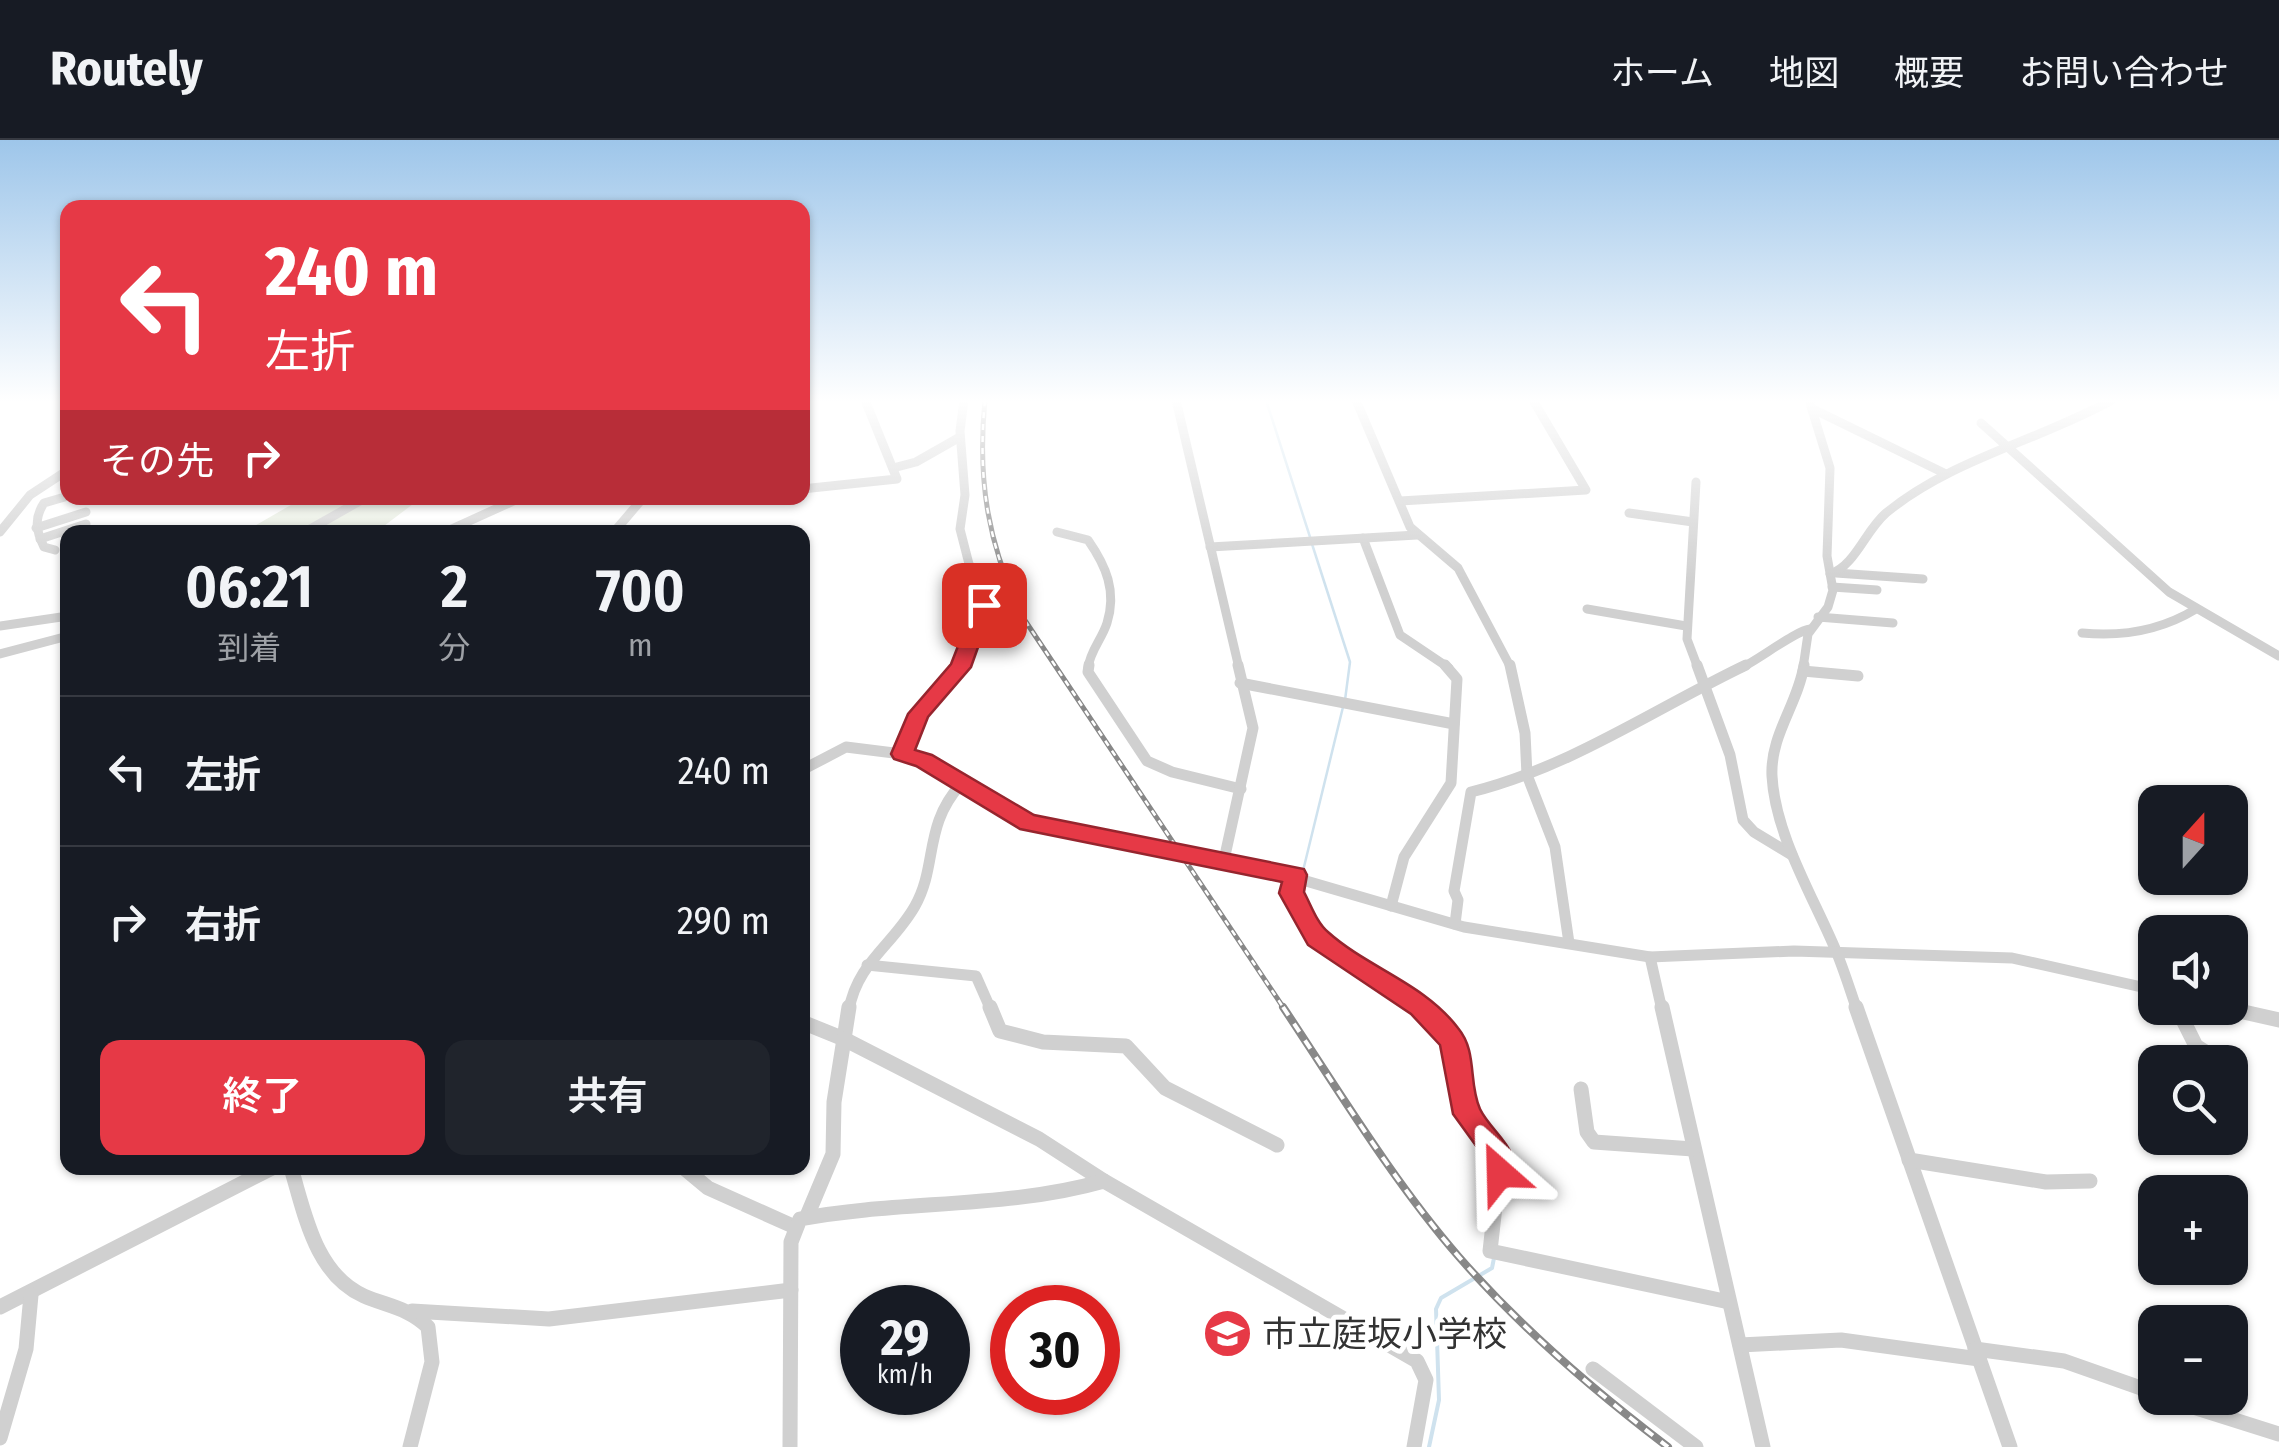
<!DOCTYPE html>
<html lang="ja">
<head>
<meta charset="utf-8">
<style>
  body { margin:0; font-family:"Fira Sans Condensed","Noto Sans JP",sans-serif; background:#20242c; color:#f1f3f6; height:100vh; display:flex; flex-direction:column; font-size:38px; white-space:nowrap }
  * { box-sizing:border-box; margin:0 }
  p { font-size:32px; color:#9ea1a6 }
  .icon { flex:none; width:55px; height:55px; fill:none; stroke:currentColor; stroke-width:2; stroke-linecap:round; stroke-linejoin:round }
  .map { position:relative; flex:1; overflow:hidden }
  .panel { position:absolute; left:60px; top:385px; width:750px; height:650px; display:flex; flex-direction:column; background:#171b24; border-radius:20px; box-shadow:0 2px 8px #0004 }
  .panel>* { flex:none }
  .top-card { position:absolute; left:60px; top:60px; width:750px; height:305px; border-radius:20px; box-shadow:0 2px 8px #0004; background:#e63946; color:#fff; overflow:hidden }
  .needle { width:65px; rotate:21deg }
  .fabs { position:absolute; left:2138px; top:645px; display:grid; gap:20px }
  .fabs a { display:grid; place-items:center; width:110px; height:110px; border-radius:20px; background:#171b24; box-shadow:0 2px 8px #0004; font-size:50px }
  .speed { position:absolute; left:840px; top:1145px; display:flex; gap:20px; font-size:50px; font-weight:700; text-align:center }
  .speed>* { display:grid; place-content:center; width:130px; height:130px; border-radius:50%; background:#171b24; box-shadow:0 2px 8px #0004; line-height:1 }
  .speed small { font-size:25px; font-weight:400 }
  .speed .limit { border:15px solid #d22; background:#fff; color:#111 }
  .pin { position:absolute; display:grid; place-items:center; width:85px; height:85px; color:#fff; margin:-42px; border-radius:20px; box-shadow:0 5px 15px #0006 }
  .me { position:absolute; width:110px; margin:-55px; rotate:335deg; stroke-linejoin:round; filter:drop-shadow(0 0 8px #0008) }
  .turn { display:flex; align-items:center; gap:35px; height:210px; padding:0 40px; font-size:45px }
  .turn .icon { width:130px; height:130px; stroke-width:2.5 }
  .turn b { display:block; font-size:70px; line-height:85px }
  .then { display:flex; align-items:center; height:95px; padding:0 40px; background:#0003; gap:20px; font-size:38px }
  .eta { display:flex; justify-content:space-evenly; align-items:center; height:170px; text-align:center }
  .eta b { font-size:60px; font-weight:600; line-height:70px }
  .cta { display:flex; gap:20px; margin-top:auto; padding:20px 40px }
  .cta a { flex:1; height:115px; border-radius:20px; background:#e63946; color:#fff; font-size:40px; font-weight:600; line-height:115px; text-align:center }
  .cta a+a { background:#20242c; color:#f1f3f6 }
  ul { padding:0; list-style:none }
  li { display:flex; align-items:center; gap:30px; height:150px; padding:0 40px; border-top:2px solid #363941 }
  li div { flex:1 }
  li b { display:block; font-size:38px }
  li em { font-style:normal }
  header { display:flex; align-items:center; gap:60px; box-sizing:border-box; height:140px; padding:0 50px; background:#171b24; border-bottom:2px solid #363941 }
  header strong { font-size:48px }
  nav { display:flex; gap:55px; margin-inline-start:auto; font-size:35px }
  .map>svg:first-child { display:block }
  .green { fill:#e6ecdf }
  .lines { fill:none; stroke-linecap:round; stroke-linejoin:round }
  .stream-far1 { stroke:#cfe2ee; stroke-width:2.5 }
  .stream { stroke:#cfe2ee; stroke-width:4 }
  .minor-far2 { stroke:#d0d0d0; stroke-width:9 }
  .minor-far1 { stroke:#d0d0d0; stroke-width:11 }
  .minor { stroke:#d0d0d0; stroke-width:15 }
  .rail-far1-casing { stroke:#888; stroke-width:5 }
  .rail-casing { stroke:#888; stroke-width:8 }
  .rail-far1 { stroke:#fff; stroke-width:2.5; stroke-dasharray:6; stroke-linecap:butt }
  .rail { stroke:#fff; stroke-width:4; stroke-dasharray:10; stroke-linecap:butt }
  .route { fill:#e63946; stroke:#96252e; stroke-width:2.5 }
  .labels { text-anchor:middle; stroke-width:10; stroke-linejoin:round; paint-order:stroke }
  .near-poi-label { font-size:35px; fill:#333; stroke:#fff; text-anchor:start }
</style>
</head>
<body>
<header>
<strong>Routely</strong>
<nav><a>ホーム</a><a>地図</a><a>概要</a><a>お問い合わせ</a></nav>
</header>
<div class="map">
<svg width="2279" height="1307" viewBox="0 0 2279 1307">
  <rect width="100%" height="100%" fill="#fff"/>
  <polygon class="green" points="303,358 421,358 376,392 244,392"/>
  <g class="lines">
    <g class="stream-far1">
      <polyline points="1266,260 1310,397"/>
      <polyline points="1312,404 1350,522 1345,560"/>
      <polyline points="1302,735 1343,567"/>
      <polyline points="1301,742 1304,763"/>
      <polyline points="1310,775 1325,797"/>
    </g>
    <g class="stream">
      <polyline points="1504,1056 1508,1025"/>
      <polyline points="1429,1307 1439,1260 1436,1169 1441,1158 1492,1128 1494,1118"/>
    </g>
    <g class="minor-far2">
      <polyline points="1176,260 1239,528"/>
      <polyline points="1356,260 1410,387 1458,428 1511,528"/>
      <polyline points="1815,270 1946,334"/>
      <polyline points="1981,283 2169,452 2279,516"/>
      <polyline points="893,328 916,322 960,297"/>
      <polyline points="1696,342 1687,499 1698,528"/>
      <polyline points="802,349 897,339 865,260"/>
      <polyline points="1400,361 1586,350 1533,260"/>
      <polyline points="1629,373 1693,382"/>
      <polyline points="36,388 86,372"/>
      <polyline points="0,392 30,355 68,330"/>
      <polyline points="305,392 365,358"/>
      <polyline points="445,392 520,358"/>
      <polyline points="614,392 643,358"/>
      <path d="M1057,392L1088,400C1106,426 1117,451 1107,483C1102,499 1090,511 1088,528"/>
      <polyline points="1363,398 1400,495 1449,528"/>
      <polyline points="40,399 86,384"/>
      <polyline points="1210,407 1417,395"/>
      <path d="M55,410L44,407C36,391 34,378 44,363L68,356"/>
      <polyline points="1836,433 1923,439"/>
      <path d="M1830,434C1855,426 1865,391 1886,373C1952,319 2038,301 2112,260"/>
      <polyline points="1832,447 1877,450"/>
      <polyline points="1587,469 1686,486"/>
      <polyline points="1818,477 1893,483"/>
      <polyline points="0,486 68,476"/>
      <path d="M2082,493C2123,497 2160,491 2196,469"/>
      <polyline points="0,514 68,496"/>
      <polyline points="959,528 983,468 983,450 969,424 960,389 965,355 960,291 964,260"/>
      <path d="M1741,528C1758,520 1797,490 1810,489"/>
      <polyline points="1803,528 1808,494 1828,467 1833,450 1827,416 1830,328 1809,260"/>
    </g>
    <g class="minor-far1">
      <polyline points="1089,525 1088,532 1147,621 1172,632 1241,649"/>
      <polyline points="1510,525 1525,593 1527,635 1555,707 1569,803"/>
      <polyline points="1697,525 1730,615 1743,680 1754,692 1792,715"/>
      <path d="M1804,525C1798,564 1770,595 1772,636C1775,695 1814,758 1836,811C1844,830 1850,850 1857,870"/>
      <polyline points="1803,531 1858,536"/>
      <polyline points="1240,543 1454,584"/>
      <polyline points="902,614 918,574 961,525"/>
      <polyline points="802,630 846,607 902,614 924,621 1028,682 1251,725 1464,787 1650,817 1794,811 2012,818 2155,850"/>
      <polyline points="1224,720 1253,588 1238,525"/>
      <polyline points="1295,735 1291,753 1317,798 1424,870"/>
      <polyline points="1391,766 1404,717 1451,643 1457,539 1445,525"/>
      <path d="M1455,784L1458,760L1454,751L1471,652C1571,627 1654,569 1746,525"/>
      <polyline points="1650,817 1662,870"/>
      <polyline points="867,825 976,836 991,870"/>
      <polyline points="2226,868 2233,870"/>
      <path d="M849,870C857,823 893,805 915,766C938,725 923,686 961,644"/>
    </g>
    <g class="minor">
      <polyline points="990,867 1000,891 1043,902 1126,906 1165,948 1277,1005"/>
      <polyline points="1422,867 1451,898 1461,926 1467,974 1493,1004 1500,1022 1490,1111 1729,1162"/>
      <polyline points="1662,867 1763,1307"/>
      <polyline points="1856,867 2010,1307"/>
      <polyline points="2177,868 2196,906 2221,922"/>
      <polyline points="2226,868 2279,880"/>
      <polyline points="802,882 844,899 849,867"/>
      <polyline points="1581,949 1587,992 1594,1002 1693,1009"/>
      <polyline points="1909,1020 2046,1042 2090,1041"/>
      <path d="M291,1028C305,1074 315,1134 364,1156C387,1166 409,1168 428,1187L432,1222L410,1307"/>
      <polyline points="684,1028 708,1048 795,1087"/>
      <polyline points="807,1076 833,1014 834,962 844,899 1039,999 1104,1041"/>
      <polyline points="0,1167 272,1028"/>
      <polyline points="412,1171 549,1179 791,1150"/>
      <polyline points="1740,1205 1841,1200 1979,1219"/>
      <polyline points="1975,1209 2064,1221 2155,1253"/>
      <polyline points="1593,1229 1696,1307"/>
      <polyline points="2165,1258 2279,1294"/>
      <polyline points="0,1298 26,1209 31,1155"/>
      <path d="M790,1307L791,1102L800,1079C900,1060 1006,1069 1104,1041L1417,1221L1426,1240L1414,1307"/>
    </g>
    <defs>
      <path id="rail-far1" d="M985,260C977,340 988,407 1024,479L1285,870"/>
      <path id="rail" d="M1283,867C1339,951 1393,1041 1459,1117C1521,1188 1593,1250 1668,1307"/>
    </defs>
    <use href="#rail-far1" class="rail-far1-casing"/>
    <use href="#rail" class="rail-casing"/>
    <use href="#rail-far1" class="rail-far1"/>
    <use href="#rail" class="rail"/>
  </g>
  <linearGradient id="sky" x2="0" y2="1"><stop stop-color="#9ec6ea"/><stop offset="0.59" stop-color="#fff"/><stop offset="1" stop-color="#fff" stop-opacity="0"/></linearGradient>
  <rect width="2279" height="443" fill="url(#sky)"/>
  <path class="route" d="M984,459L993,465L971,527L928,577L915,610L932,615L1034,675L1304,729L1307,735L1304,752C1311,765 1317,783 1328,792C1368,828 1424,843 1458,888C1478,912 1468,943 1480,969C1492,994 1525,1010 1511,1043L1500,1047L1490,1043L1482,1014L1453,974L1440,905L1411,874L1308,805L1279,753L1282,742L1020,689L916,626L894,619L891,614L908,574L951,524L974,465Z"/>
  <defs>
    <symbol id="school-disc" viewBox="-11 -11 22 22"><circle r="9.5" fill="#e63946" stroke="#fff"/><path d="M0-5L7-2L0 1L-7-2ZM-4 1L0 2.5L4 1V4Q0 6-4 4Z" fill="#fff"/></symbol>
  </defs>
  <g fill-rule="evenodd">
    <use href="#school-disc" x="1200" y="1166" width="55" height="55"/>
  </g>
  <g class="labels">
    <g class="near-poi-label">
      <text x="1262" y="1206">市立庭坂小学校</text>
    </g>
  </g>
</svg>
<div class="fabs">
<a><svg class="needle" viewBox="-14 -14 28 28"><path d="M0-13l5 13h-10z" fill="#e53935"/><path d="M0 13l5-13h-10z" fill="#9ea1a6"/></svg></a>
<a><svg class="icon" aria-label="sound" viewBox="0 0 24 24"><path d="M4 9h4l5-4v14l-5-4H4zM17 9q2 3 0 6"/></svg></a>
<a><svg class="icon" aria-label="search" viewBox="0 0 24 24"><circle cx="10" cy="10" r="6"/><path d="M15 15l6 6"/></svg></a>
<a>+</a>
<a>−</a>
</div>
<div class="speed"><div>29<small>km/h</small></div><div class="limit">30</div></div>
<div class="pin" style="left:984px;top:465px;background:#d93025"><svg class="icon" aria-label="arrive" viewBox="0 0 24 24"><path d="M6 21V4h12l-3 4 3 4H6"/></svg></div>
<svg class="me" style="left:1500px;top:1033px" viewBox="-20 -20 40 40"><path d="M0-17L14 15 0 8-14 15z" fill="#e63946" stroke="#fff" stroke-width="4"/></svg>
<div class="top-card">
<div class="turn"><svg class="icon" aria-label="left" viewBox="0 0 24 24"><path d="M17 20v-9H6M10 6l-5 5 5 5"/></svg><div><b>240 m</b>左折</div></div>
<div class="then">その先<svg class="icon" aria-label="right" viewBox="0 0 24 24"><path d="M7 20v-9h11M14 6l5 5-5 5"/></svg></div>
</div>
<section class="panel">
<div class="eta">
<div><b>06:21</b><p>到着</p></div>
<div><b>2</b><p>分</p></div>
<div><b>700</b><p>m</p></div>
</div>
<ul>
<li><svg class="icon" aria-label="left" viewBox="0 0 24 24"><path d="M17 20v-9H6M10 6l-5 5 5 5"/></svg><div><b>左折</b></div><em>240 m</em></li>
<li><svg class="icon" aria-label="right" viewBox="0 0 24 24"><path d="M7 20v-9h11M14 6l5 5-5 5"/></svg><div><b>右折</b></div><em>290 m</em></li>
</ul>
<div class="cta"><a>終了</a><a>共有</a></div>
</section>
</div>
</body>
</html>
